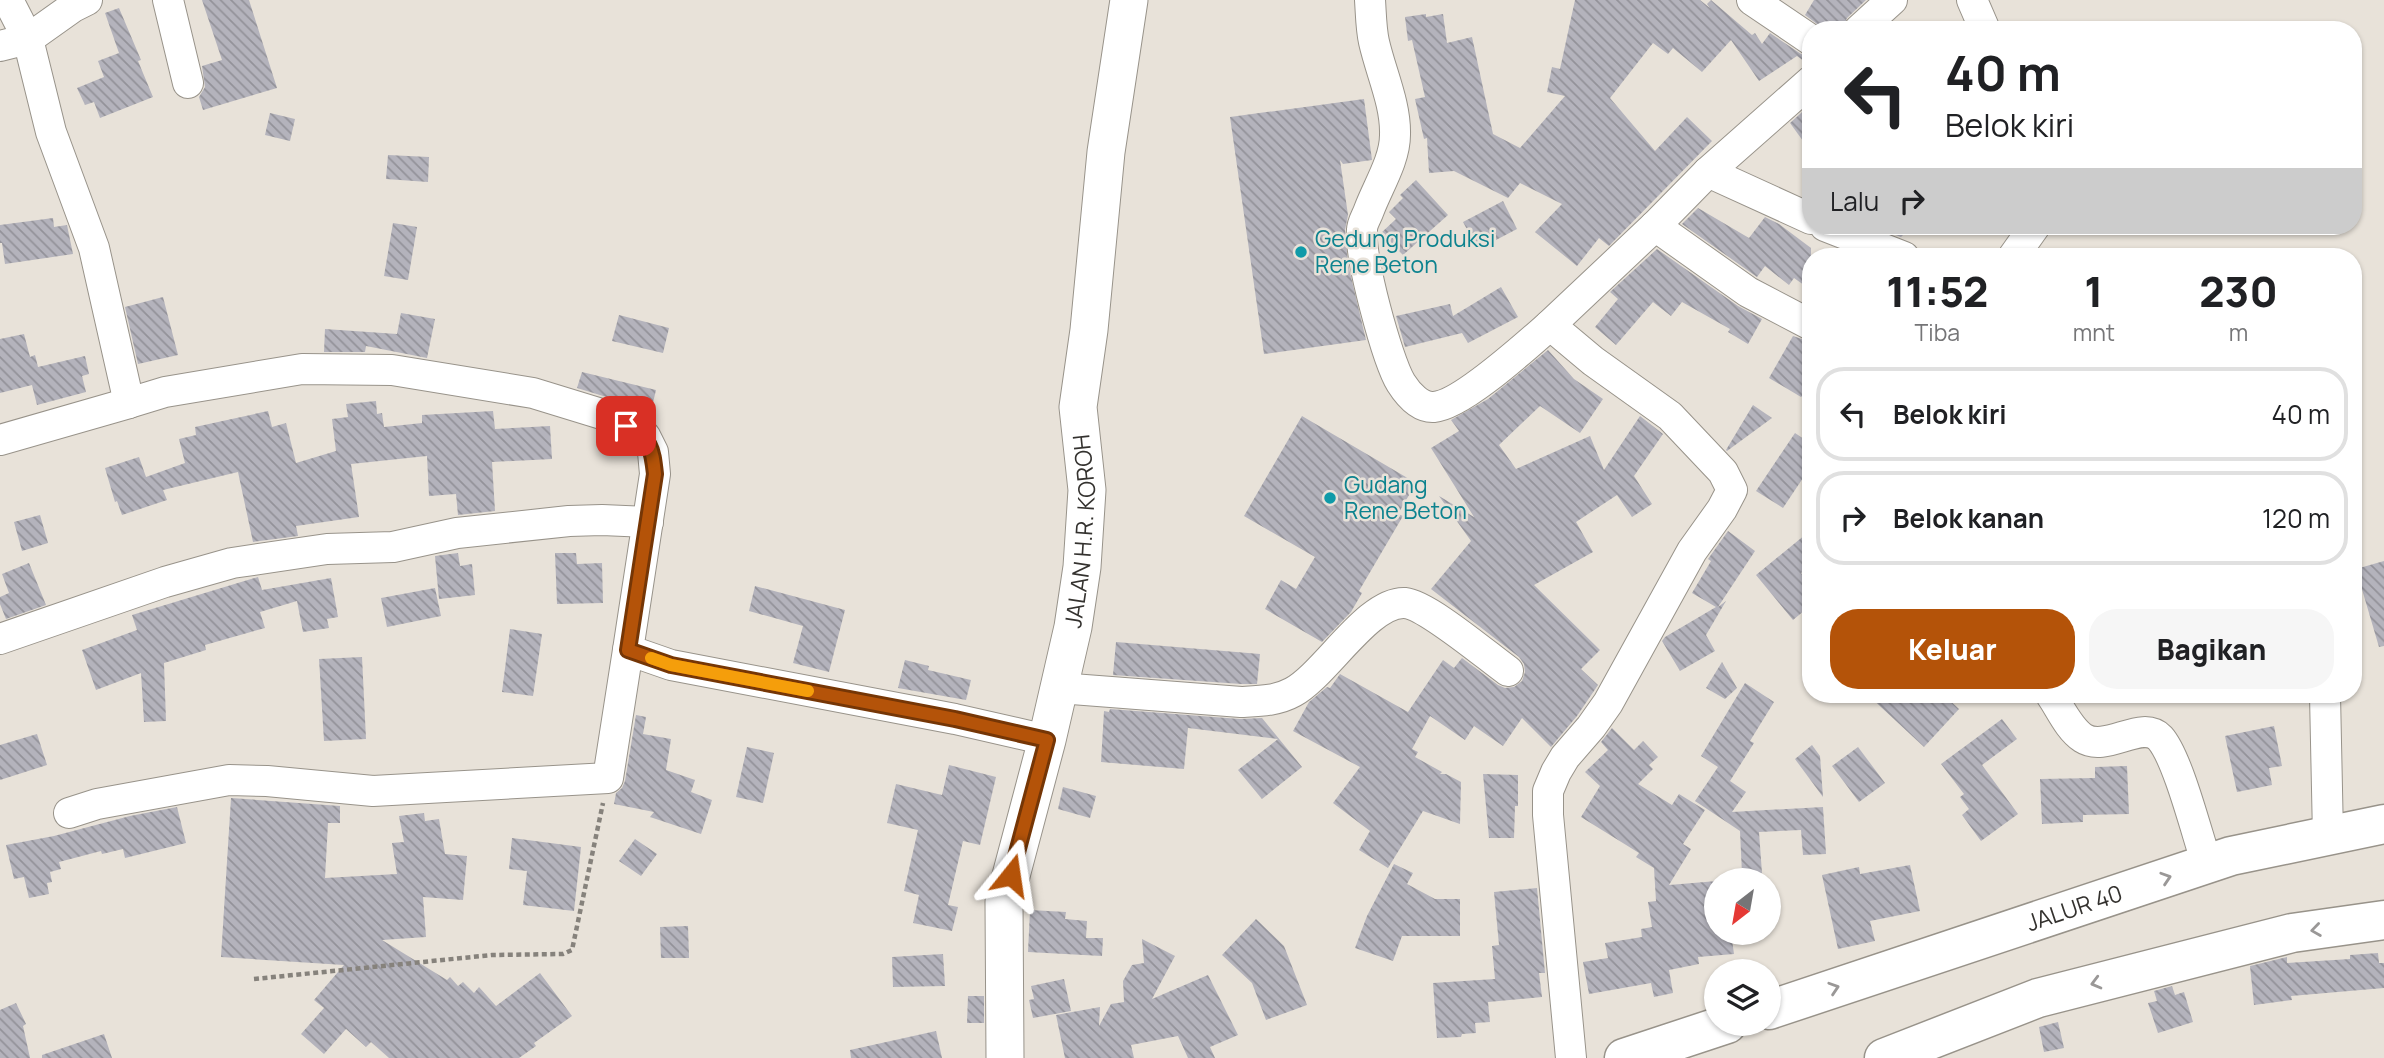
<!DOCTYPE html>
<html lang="id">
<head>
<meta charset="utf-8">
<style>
  body { margin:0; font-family:Manrope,sans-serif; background:#f6f6f6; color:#202124; height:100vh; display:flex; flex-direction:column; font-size:26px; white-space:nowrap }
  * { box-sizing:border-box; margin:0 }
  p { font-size:23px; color:#757577 }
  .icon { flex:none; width:38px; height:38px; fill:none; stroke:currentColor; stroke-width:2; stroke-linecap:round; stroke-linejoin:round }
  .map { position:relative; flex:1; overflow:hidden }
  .drawer { position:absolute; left:1802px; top:248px; width:560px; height:455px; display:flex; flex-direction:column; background:#fff; border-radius:28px; box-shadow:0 2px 5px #0004 }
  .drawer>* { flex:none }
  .guide { position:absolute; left:1802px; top:21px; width:560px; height:214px; border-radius:28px; box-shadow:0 2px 5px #0004; background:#fff; color:#202124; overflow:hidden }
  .needle { width:46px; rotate:211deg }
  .controls { position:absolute; left:1704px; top:868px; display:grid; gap:14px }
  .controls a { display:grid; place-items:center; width:77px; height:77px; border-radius:50%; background:#fff; box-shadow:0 2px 5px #0004; font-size:35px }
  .pin { position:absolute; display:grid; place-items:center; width:60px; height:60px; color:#fff; margin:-30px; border-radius:14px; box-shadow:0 4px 10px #0006 }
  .me { position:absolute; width:77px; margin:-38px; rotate:15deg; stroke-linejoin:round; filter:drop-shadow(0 0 5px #0008) }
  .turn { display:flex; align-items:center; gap:24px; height:147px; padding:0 28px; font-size:32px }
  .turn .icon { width:91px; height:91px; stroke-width:2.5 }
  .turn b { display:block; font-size:49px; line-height:60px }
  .then { display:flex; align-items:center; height:66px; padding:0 28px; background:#0003; gap:14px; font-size:26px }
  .eta { display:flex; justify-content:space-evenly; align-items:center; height:119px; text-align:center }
  .eta b { font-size:42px; font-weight:800; line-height:49px }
  .action { display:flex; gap:14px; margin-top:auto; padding:14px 28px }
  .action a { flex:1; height:80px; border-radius:28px; background:#b45309; color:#fff; font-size:28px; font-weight:800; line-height:80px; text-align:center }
  .action a+a { background:#f6f6f6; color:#202124 }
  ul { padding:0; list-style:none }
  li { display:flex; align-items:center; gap:21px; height:94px; margin:0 14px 10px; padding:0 14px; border:4px solid #e0e0e0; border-radius:28px }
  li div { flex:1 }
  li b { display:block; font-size:26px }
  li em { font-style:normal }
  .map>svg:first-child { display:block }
  .building { fill:url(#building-back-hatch) }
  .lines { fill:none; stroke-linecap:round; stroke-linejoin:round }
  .minor-casing { stroke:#98938a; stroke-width:32 }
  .major-casing { stroke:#98938a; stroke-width:39 }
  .highway-casing { stroke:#98938a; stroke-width:41 }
  .path { stroke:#86827c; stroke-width:4.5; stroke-dasharray:5 3.5; stroke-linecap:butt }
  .minor { stroke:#fff; stroke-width:30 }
  .major { stroke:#fff; stroke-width:37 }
  .highway { stroke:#fff; stroke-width:38 }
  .oneway { stroke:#9a9897 }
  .route-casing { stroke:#753606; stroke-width:18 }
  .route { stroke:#b45309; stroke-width:12 }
  .slow { stroke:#f59e0b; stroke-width:12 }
  .culture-dot { fill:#0f9aa8; stroke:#e8e2d9; stroke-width:2.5 }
  .labels { text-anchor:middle; stroke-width:5; stroke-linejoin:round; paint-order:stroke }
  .culture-label { font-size:23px; fill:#0d838f; stroke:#e8e2d9; text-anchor:start }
  .street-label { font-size:23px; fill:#34322f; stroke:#e8e2d9 }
</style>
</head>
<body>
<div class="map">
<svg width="2384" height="1058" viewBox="0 0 2384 1058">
  <defs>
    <pattern id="building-back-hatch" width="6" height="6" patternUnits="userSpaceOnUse" patternTransform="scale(1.75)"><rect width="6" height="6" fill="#b4b3bc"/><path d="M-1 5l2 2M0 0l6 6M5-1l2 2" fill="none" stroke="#939299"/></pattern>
  </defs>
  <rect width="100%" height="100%" fill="#e8e2d9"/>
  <g class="building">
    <polygon points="202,0 249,0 277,88 203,110 199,97 205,87 202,66 222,60"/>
    <polygon points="1575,0 1700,0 1710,8 1707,4 1711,0 1752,35 1755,33 1762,44 1770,33 1801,54 1811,57 1811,64 1808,64 1797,56 1759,81 1731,40 1702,72 1673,48 1668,54 1653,43 1610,98 1655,151 1687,117 1712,141 1609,246 1599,238 1577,266 1535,232 1562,204 1520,183 1508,198 1454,171 1429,173 1427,138 1424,139 1415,99 1425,97 1412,40 1408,41 1405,17 1426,14 1426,17 1443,14 1447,43 1472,37 1493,134 1520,148 1565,96 1547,92 1552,67 1560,69"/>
    <polygon points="1814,0 1866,0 1847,18 1842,30 1825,30 1805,15"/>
    <polygon points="119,8 141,60 138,61 153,97 100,118 94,102 85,105 77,88 104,77 98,61 119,53 105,13"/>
    <polygon points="1364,99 1372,160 1343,164 1340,160 1348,215 1345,230 1348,264 1366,340 1264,354 1230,117"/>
    <polygon points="1811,104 1811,152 1790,123"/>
    <polygon points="270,113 295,119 290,141 265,135"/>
    <polygon points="388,155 429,157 428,182 386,179"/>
    <polygon points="1416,180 1448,215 1403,255 1381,233 1396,219 1389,212 1403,198 1400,195"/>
    <polygon points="1503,201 1517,229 1496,240 1494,236 1476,246 1463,222"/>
    <polygon points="1698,208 1749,238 1765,217 1779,224 1811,248 1811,290 1794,278 1789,285 1765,266 1757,277 1682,224"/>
    <polygon points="53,218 54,227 67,225 73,254 5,264 2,243 0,243 0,225"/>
    <polygon points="393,223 417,227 408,280 384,276"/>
    <polygon points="1872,226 1912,226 1901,237"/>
    <polygon points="1657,249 1738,306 1762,319 1748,344 1728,332 1730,329 1682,302 1671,316 1653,302 1616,345 1595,327 1618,299 1610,292"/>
    <polygon points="1501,287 1518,317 1468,343 1462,333 1405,347 1396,316 1450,304 1453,316"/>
    <polygon points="163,297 178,355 138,364 125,307"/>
    <polygon points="401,313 435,319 427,358 366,346 365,352 324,352 325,329 397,334"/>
    <polygon points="619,315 669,328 663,353 612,341"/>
    <polygon points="24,334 30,357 35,355 38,367 85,356 89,374 82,376 86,392 37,405 32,385 0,393 0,339"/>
    <polygon points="1793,336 1811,342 1811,389 1801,397 1769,378"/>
    <polygon points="1548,350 1574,379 1603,399 1580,433 1540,406 1499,445 1516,469 1590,436 1604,470 1640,416 1663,434 1634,476 1652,504 1632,517 1617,495 1576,522 1593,552 1534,585 1600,650 1581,669 1598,685 1577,716 1551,747 1522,718 1503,746 1474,726 1465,740 1430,716 1412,749 1418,752 1415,757 1442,772 1440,774 1446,774 1461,782 1460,824 1423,811 1388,868 1359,850 1370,831 1333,803 1360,767 1293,731 1309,702 1327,687 1330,688 1340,674 1408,712 1443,660 1454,668 1462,658 1498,685 1505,688 1514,687 1522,681 1525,672 1524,664 1519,657 1431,589 1471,541 1439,496 1474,517 1431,448 1459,431 1451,420 1488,399"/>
    <polygon points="582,372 656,390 650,415 638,412 613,399 577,388"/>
    <polygon points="376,401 377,414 382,413 384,427 422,423 422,415 493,411 495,429 550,426 552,459 492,462 495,511 458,515 456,494 429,496 427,456 351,464 359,517 296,526 298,536 253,542 238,472 163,490 167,500 122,515 117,501 115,502 105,468 139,457 146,477 185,463 179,439 196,435 195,427 268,411 272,427 286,423 296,463 336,451 332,419 348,417 346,404"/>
    <polygon points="1753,405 1772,418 1727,451 1726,450"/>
    <polygon points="1302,416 1416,483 1398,514 1403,516 1359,591 1362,593 1351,612 1322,642 1265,609 1281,580 1296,589 1315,557 1244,516"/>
    <polygon points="1795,433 1811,444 1811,466 1783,508 1756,491"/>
    <polygon points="40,515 48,543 22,551 14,522"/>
    <polygon points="1811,530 1811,565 1801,573 1811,586 1811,605 1793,620 1756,575"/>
    <polygon points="1728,531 1755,551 1718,607 1726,601 1706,635 1715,651 1680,671 1662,641 1665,637 1716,607 1692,593 1711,561 1708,559"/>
    <polygon points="458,553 460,566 472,564 475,595 439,599 435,556"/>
    <polygon points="555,553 576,553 577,564 602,563 603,603 557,604"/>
    <polygon points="2384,561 2384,646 2379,647 2356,569"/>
    <polygon points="29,563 46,605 6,619 0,604 0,597 9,593 2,574"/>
    <polygon points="258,577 262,590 331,578 338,617 327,619 329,628 303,632 297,601 260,612 265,628 205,645 206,650 164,663 166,721 144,722 141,673 96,690 82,650 137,630 132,615"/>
    <polygon points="755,586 845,610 829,672 793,663 803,626 749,611"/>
    <polygon points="435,588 441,616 387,627 381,598"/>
    <polygon points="510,629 542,634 533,696 502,692"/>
    <polygon points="1116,642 1260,654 1257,684 1241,684 1113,675"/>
    <polygon points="362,657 366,739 324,741 319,659"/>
    <polygon points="905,660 929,666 928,670 971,680 966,700 898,688"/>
    <polygon points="1722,662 1737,688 1725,699 1706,688"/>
    <polygon points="1745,683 1774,702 1750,741 1754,743 1730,781 1746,792 1732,812 1823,807 1826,854 1803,855 1801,830 1759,832 1762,873 1742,874 1740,831 1695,801 1718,767 1701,756"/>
    <polygon points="1868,695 1944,695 1959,709 1924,747"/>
    <polygon points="1110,709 1240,719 1262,718 1302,767 1262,799 1238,770 1278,739 1188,728 1184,769 1101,762 1104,711 1109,712"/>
    <polygon points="636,715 646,717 643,734 671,739 666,770 695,780 691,792 712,800 701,834 650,817 654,812 614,804 616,793 622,788 625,781"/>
    <polygon points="2002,719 2017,739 1982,765 2018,814 1981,841 1962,815 1969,809 1960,797 1964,794 1941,764"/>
    <polygon points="2274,726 2282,766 2269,768 2272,785 2237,792 2225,736"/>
    <polygon points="1612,728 1634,750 1643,741 1658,757 1649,765 1653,769 1638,784 1672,805 1679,794 1705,810 1683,844 1691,849 1669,885 1717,881 1717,933 1731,933 1734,954 1698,957 1699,964 1669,970 1673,993 1654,997 1651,983 1589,994 1583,962 1608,958 1605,943 1642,937 1641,929 1652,927 1648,902 1656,901 1654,868 1636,857 1639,853 1581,817 1600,786 1585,772 1608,750 1601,742"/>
    <polygon points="37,734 47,765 0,780 0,745"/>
    <polygon points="1812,745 1820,756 1823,797 1795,759"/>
    <polygon points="747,747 774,753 763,803 736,797"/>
    <polygon points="1858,747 1885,783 1859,802 1832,766"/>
    <polygon points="949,765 996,777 980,845 963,841 948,905 958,907 952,931 913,923 919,895 904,891 918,830 887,823 896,784 942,795"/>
    <polygon points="2127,766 2129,814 2083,815 2083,822 2042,824 2040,779 2095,778 2095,767"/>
    <polygon points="1483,774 1518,775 1518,806 1515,806 1514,838 1489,838"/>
    <polygon points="1063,787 1096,796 1090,818 1058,809"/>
    <polygon points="231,798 340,806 340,823 328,823 325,878 397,874 392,843 404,842 399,816 424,813 425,821 439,819 445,854 467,856 463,900 423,897 426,937 382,940 447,980 450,977 458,986 463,982 474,993 479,987 496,1006 540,973 572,1016 534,1043 536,1046 519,1058 389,1058 371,1042 366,1047 346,1029 324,1054 301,1034 324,1008 314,1000 344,965 221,957"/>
    <polygon points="177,807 186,843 125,858 123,849 102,854 101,851 59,862 61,869 50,872 52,882 47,883 49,894 29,898 24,877 14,879 6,845 54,836 130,816"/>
    <polygon points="512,838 581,847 574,911 523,905 527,871 509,869"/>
    <polygon points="635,839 657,854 641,876 619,861"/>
    <polygon points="1394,864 1413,873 1407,884 1435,899 1460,899 1460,936 1402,936 1393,961 1355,948 1367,916"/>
    <polygon points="1910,865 1920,911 1870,921 1875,941 1838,949 1822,875 1859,867 1860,874"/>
    <polygon points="1537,888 1545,973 1539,973 1542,997 1488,1002 1490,1022 1475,1023 1476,1033 1462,1034 1461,1037 1437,1038 1433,983 1495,979 1492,946 1499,945 1494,892"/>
    <polygon points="1030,910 1066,912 1065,919 1087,921 1086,938 1103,938 1102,956 1028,952"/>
    <polygon points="1256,919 1284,946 1307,1005 1266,1020 1252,983 1222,955"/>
    <polygon points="688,926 689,958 661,958 660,927"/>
    <polygon points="1142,939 1175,956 1152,999 1208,975 1238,1035 1210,1047 1215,1058 1188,1058 1178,1036 1131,1045 1134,1058 1065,1058 1056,1015 1100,1007 1099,1026 1111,1004 1124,1002 1123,981 1132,965 1144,963"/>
    <polygon points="2378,953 2379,963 2384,963 2384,988 2291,996 2292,1000 2254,1005 2250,966 2287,957 2287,963 2350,959 2350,955"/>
    <polygon points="943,954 945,986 893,987 892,957"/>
    <polygon points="1064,979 1071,1011 1033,1018 1029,1000 1034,999 1031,986"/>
    <polygon points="2172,986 2175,995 2184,992 2193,1022 2158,1033 2148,1003 2157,1001 2154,991"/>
    <polygon points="968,996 984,996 984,1023 967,1023"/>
    <polygon points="16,1003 26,1024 23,1026 30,1058 0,1058 0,1010"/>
    <polygon points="2058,1022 2064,1048 2044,1052 2039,1027"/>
    <polygon points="936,1031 942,1058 851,1058 850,1050"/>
    <polygon points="104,1034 112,1058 42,1058 42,1055"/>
  </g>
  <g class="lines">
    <defs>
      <g id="minor">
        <polyline points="8,0 28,39 51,132 94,248 129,403 165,392 302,369 392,370 533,393 608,416 645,436 653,452 655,474 628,650 671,665 955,719 1047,740"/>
        <polyline points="168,0 188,83"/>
        <path d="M1370,0C1371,14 1371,29 1374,42C1381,73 1396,104 1395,135C1395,160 1378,186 1369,210C1367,216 1362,223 1362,230C1359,256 1387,360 1401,383C1408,394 1420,408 1434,407C1462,405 1528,344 1550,325"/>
        <polyline points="1752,0 1811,40"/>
        <polyline points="1972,0 1985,30"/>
        <polyline points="1859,30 1892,0"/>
        <polyline points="0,46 28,39 73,7 87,0"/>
        <polyline points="1708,172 1811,219"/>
        <polyline points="1655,226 1748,292 1811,325"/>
        <polyline points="1825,226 1904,257"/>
        <polyline points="2013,257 2035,226"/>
        <polyline points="0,440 129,403"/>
        <polyline points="0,639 165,582 232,563 327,549 393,547 457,533 569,521 602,520 648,522"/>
        <path d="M1059,688L1241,702C1259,701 1277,701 1293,692C1326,674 1368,601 1405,603C1427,605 1487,656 1508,671"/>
        <path d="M2051,695C2060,708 2069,729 2083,738C2106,753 2142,719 2160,738C2178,758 2197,835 2207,864"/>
        <polyline points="2325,695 2328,836"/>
        <polyline points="69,813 97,804 229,780 267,781 373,791 608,778 628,650"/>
        <polyline points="1571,1058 1548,815 1548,791 1556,772 1565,757 1591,727 1608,703 1692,551 1722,509 1732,490 1723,472 1670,416 1593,361 1550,325 1655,226 1708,172 1811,81"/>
      </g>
      <g id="major">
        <path id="s1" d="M1005,1058L1004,902L1047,740L1073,627L1082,567L1087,490L1078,407L1089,330L1106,152L1129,0"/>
      </g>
      <g id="highway">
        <path id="s2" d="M1769,1010L2231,856L2384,824"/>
        <polyline points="1624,1058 1727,1024"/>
        <polyline points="1884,1058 2038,998 2292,933 2384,920"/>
      </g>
    </defs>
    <use href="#minor" class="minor-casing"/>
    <use href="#major" class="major-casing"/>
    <use href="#highway" class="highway-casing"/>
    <polyline class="path" points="254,979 492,955 563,954 572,950 603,803"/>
    <use href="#minor" class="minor"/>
    <use href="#major" class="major"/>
    <use href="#highway" class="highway"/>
  </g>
  <defs><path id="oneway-chevron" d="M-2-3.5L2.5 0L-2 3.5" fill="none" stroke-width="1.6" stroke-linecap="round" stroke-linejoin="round" transform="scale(1.75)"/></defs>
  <g class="oneway">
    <use href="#oneway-chevron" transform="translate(2166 878) rotate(-18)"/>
    <use href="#oneway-chevron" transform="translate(2316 930) rotate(172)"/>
    <use href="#oneway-chevron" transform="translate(2096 983) rotate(165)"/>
    <use href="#oneway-chevron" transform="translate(1834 988) rotate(-18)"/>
  </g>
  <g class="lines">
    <defs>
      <path id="route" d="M626,426C651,440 652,447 655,474L628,650L671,665L955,719L1047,740L1011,875"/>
    </defs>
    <use href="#route" class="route-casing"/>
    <use href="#route" class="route"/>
    <polyline class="slow" points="651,658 671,665 808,691"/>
  </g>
  <g class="culture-dot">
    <circle cx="1301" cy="252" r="7"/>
    <circle cx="1330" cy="498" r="7"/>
  </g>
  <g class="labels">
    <g class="culture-label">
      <text x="1315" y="247">Gedung Produksi<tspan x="1315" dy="26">Rene Beton</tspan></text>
      <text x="1344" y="493">Gudang<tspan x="1344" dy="26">Rene Beton</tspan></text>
    </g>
    <g class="street-label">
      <text dy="8" stroke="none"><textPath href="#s1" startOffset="536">JALAN H.R. KOROH</textPath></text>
      <text dy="8" stroke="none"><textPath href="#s2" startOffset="322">JALUR 40</textPath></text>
    </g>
  </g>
</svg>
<div class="controls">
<a><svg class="needle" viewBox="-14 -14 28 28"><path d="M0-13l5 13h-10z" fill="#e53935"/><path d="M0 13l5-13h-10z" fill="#757577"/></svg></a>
<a><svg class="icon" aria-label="layers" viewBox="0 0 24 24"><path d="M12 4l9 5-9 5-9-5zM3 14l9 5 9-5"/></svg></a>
</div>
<div class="pin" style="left:626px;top:426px;background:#d93025"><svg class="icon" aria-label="arrive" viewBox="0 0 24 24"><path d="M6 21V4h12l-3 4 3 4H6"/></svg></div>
<svg class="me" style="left:1011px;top:875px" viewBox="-20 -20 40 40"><path d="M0-17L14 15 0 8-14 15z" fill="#b45309" stroke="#fff" stroke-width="4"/></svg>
<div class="guide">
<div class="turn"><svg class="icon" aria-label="left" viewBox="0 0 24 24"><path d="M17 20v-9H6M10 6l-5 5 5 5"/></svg><div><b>40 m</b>Belok kiri</div></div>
<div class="then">Lalu<svg class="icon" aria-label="right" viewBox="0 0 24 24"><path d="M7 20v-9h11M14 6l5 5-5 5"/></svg></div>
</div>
<section class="drawer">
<div class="eta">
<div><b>11:52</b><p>Tiba</p></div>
<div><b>1</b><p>mnt</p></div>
<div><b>230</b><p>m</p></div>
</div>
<ul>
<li><svg class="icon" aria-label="left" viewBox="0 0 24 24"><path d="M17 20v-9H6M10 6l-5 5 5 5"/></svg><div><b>Belok kiri</b></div><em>40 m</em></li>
<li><svg class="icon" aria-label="right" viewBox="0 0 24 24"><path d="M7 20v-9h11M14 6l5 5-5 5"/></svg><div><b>Belok kanan</b></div><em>120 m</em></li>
</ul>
<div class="action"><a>Keluar</a><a>Bagikan</a></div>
</section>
</div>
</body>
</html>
